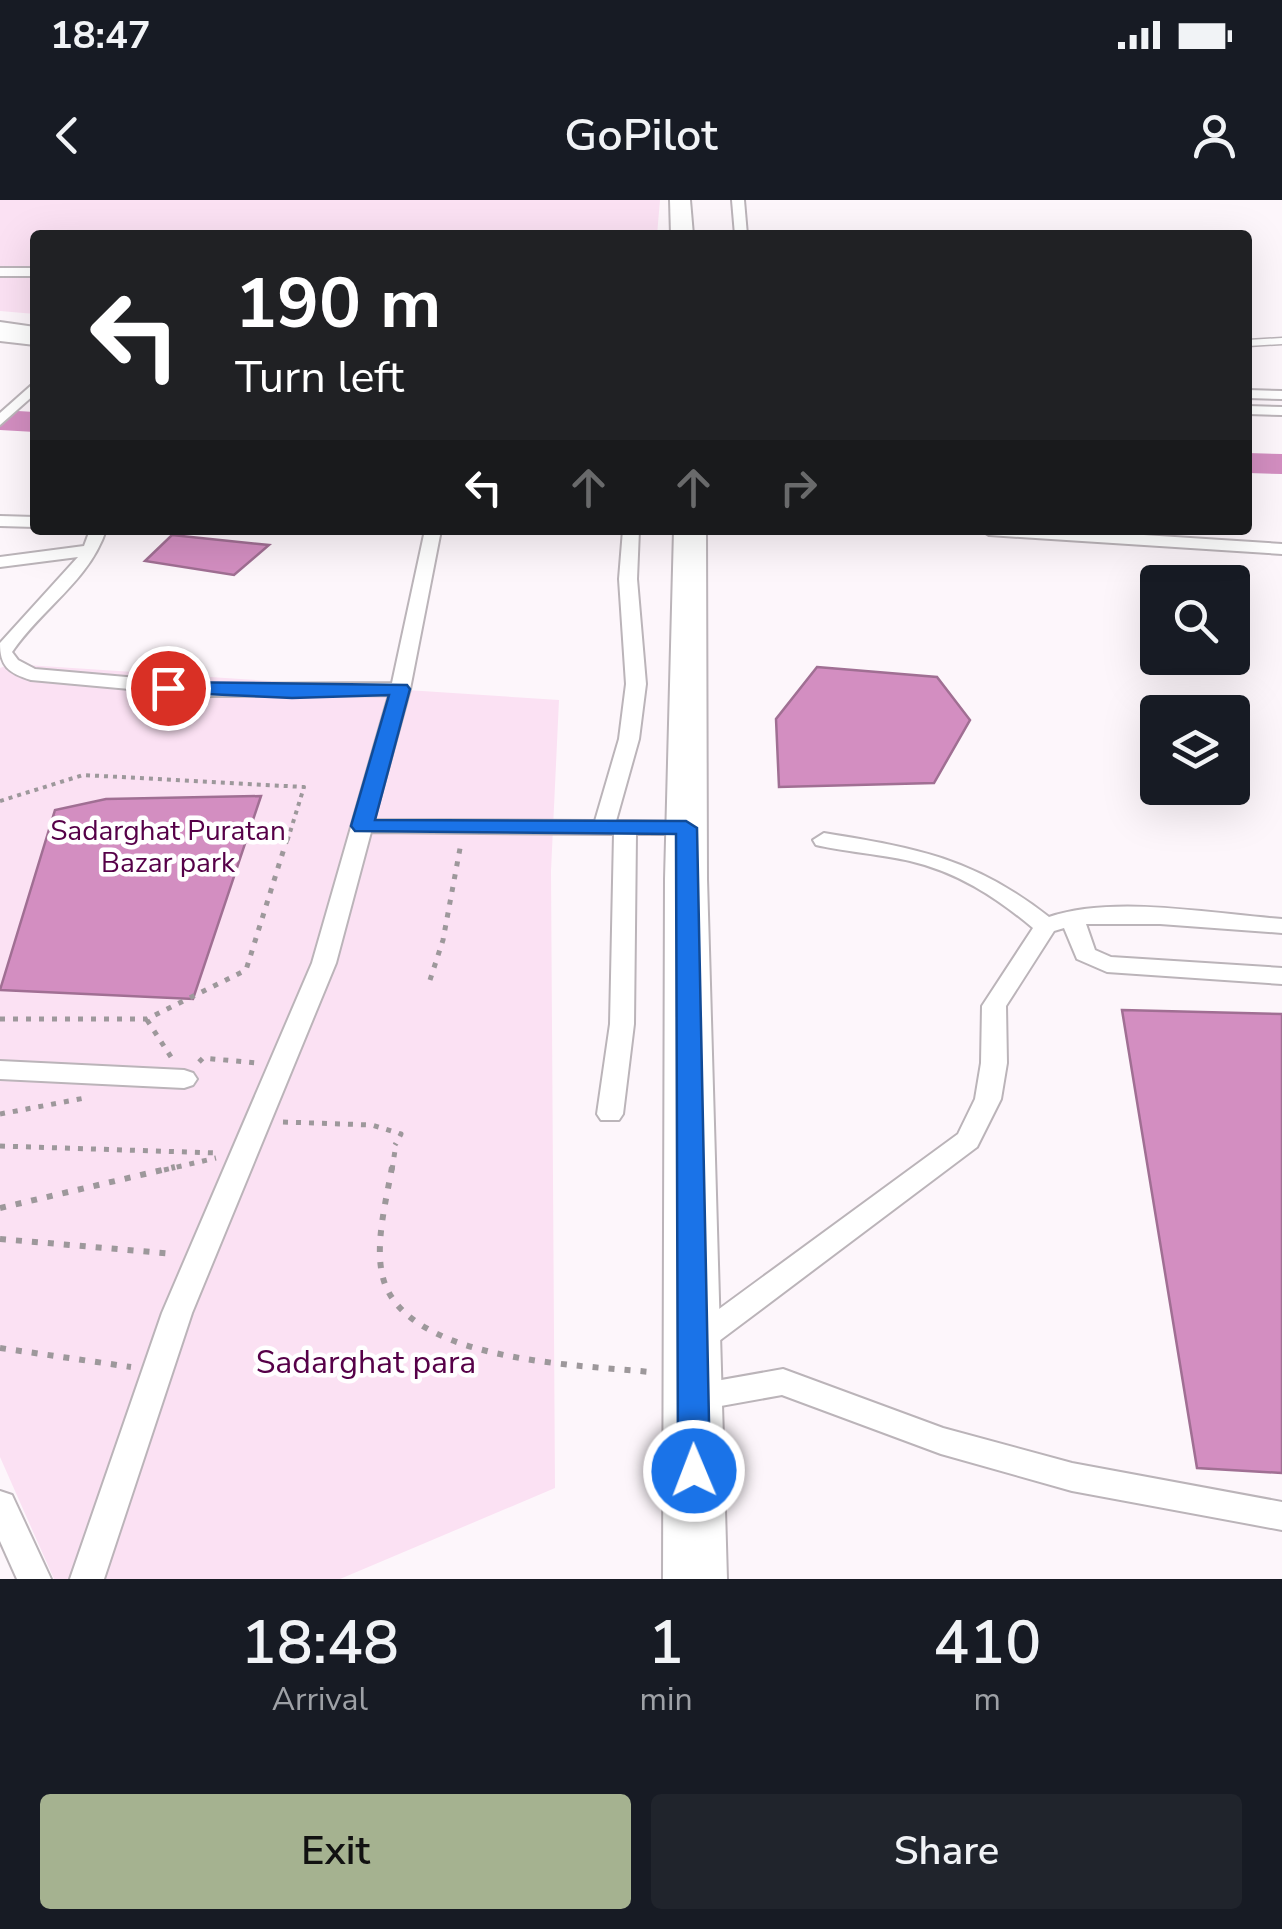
<!DOCTYPE html>
<html lang="en">
<head>
<meta charset="utf-8">
<style>
  body { margin:0; font-family:"Nunito Sans",sans-serif; background:#20242c; color:#f1f3f6; height:100vh; display:flex; flex-direction:column; font-size:38px; white-space:nowrap }
  * { box-sizing:border-box; margin:0 }
  p { font-size:32px; color:#9ea1a6 }
  .icon { flex:none; width:55px; height:55px; fill:none; stroke:currentColor; stroke-width:2; stroke-linecap:round; stroke-linejoin:round }
  .map { position:relative; height:1379px; overflow:hidden }
  .side { display:flex; flex-direction:column; background:#171b24; flex:1 }
  .side>* { flex:none }
  .guide { position:absolute; left:30px; top:30px; width:1222px; height:305px; border-radius:10px; box-shadow:0 10px 40px #0002; background:#202124; color:#fff; overflow:hidden }
  .buttons { position:absolute; left:1140px; top:365px; display:grid; gap:20px }
  .buttons a { display:grid; place-items:center; width:110px; height:110px; border-radius:10px; background:#171b24; box-shadow:0 10px 40px #0002; font-size:50px }
  .pin { position:absolute; display:grid; place-items:center; width:85px; height:85px; color:#fff; margin:-42px; border:5px solid #fff; border-radius:50%; box-shadow:0 2px 10px #0007 }
  .me { position:absolute; width:110px; margin:-55px; rotate:359deg; stroke-linejoin:round; filter:drop-shadow(0 0 8px #0008) }
  .turn { display:flex; align-items:center; gap:35px; height:210px; padding:0 40px; font-size:45px }
  .turn .icon { width:130px; height:130px; stroke-width:2.5 }
  .turn b { display:block; font-size:70px; line-height:85px }
  .lanes { display:flex; align-items:center; height:95px; padding:0 40px; background:#0003; justify-content:center; gap:50px; direction:ltr }
  .lanes .off { opacity:.35 }
  .eta { display:flex; justify-content:space-evenly; align-items:center; height:170px; text-align:center }
  .eta b { font-size:60px; font-weight:600; line-height:70px }
  .button { display:flex; gap:20px; margin-top:auto; padding:20px 40px }
  .button a { flex:1; height:115px; border-radius:10px; background:#a5b290; color:#111; font-size:40px; font-weight:600; line-height:115px; text-align:center }
  .button a+a { background:#20242c; color:#f1f3f6 }
  .status { display:flex; justify-content:space-between; align-items:center; height:70px; padding:0 50px; background:#171b24; direction:ltr }
  .status svg { height:28px; fill:currentColor }
  header { display:flex; justify-content:space-between; align-items:center; height:130px; padding:0 40px; background:#171b24; font-size:45px; font-weight:600 }
  .map>svg:first-child { display:block }
  .green { fill:#fbe1f3 }
  .water { fill:#d38ec1; stroke:#a06f93; stroke-width:2.5 }
  .lines { fill:none; stroke-linecap:round; stroke-linejoin:round }
  .river { fill:#d38ec1; fill-rule:evenodd }
  .lane-casing { stroke:#bbb4b9; stroke-width:9 }
  .street-casing { stroke:#bbb4b9; stroke-width:4 }
  .secondary-casing { stroke:#bbb4b9; stroke-width:4 }
  .highway-casing { stroke:#bbb4b9; stroke-width:4 }
  .path-far2 { stroke:#9d989b; stroke-width:4; stroke-dasharray:4 5; stroke-linecap:butt }
  .path-far1 { stroke:#9d989b; stroke-width:5; stroke-dasharray:5 8; stroke-linecap:butt }
  .path { stroke:#9d989b; stroke-width:6; stroke-dasharray:6 10; stroke-linecap:butt }
  .lane { stroke:#fff; stroke-width:6 }
  .street { fill:#fff; fill-rule:evenodd }
  .secondary { fill:#fff; fill-rule:evenodd }
  .highway { fill:#fff; fill-rule:evenodd }
  .route { fill:#1a73e8; stroke:#114b97; stroke-width:2.5 }
  .labels { text-anchor:middle; stroke-width:9; stroke-linejoin:round; paint-order:stroke }
  .park-label { font-size:28px; fill:#560048; stroke:#fff }
  .near-park-label { font-size:32px; fill:#560048; stroke:#fff }
</style>
</head>
<body>
<div class="status"><b>18:47</b><svg viewBox="0 0 49 12"><path d="M0 12V9h3v3zM5 12V6h3v6zM10 12V3h3v9zM15 12V0h3v12zM26 1h20v11H26zM47 4h2v5h-2z"/></svg></div>
<header><svg class="icon" aria-label="back" viewBox="0 0 24 24"><path d="M15 5l-7 7 7 7"/></svg>GoPilot<svg class="icon" aria-label="person" viewBox="0 0 24 24"><circle cx="12" cy="8" r="4"/><path d="M4 21q1-7 8-7t8 7"/></svg></header>
<div class="map">
<svg width="1282" height="1379" viewBox="0 0 1282 1379">
  <rect width="100%" height="100%" fill="#fdf6fb"/>
  <g class="green">
    <polygon points="0,0 660,0 657,35 35,35 35,114 0,111"/>
    <polygon points="11,464 559,500 551,671 555,1288 340,1379 54,1379 0,1257 0,468"/>
  </g>
  <g class="water">
    <polygon points="172,335 269,345 234,375 145,361"/>
    <polygon points="817,467 937,477 970,520 934,583 779,587 776,519"/>
    <polygon points="261,596 193,799 0,790 55,610 106,599"/>
    <polygon points="1122,810 1282,814 1282,1273 1197,1268"/>
  </g>
  <g class="lines">
    <g class="river">
      <polygon points="0,210 35,212 35,232 0,230"/>
      <polygon points="1248,253 1282,254 1282,274 1248,273"/>
    </g>
    <defs>
      <polyline id="lane" points="1248,143 1282,141"/>
      <g id="street">
        <polygon points="732,0 744,0 747,35 735,35"/>
        <rect x="0" y="68" width="35" height="8"/>
        <polygon points="0,122 35,127 35,135 0,130"/>
        <polygon points="35,182 35,194 0,225 0,213"/>
        <polygon points="1248,190 1282,191 1282,199 1248,198"/>
        <polygon points="1248,206 1282,207 1282,215 1248,214"/>
        <polygon points="0,316 35,317 35,327 0,326"/>
        <path d="M90,330H106C89,381 42,408 12,452L18,460L35,469L206,484L392,483L425,330H441L410,489L374,620L595,621L619,539L626,484L619,379L623,330H639L637,379L646,484L639,539L616,621L686,622L697,628L686,634H636L634,824L623,914L619,920H601L597,914L610,824L614,634L371,632L336,763L192,1113L104,1379H70L162,1113L312,763L389,495L206,496L31,480C8,473 0,466 0,443L78,357L0,367V357L84,346Z"/>
        <polygon points="981,330 1066,330 1282,344 1282,354 989,335"/>
        <path d="M824,633C916,648 974,658 1049,717C1115,695 1212,714 1282,719V733L1160,724H1086L1095,750L1111,757L1282,768V784L1107,772L1077,759L1064,728L1054,731L1006,806L1007,863L1001,899L977,947L707,1150L696,1154L685,1150L681,1142L685,1134L958,934L975,899L981,863L982,806L1033,728C996,697 957,672 910,661C879,654 847,652 816,645L813,640Z"/>
        <polygon points="0,861 184,870 193,873 197,879 193,885 184,888 0,879"/>
        <polygon points="783,1169 943,1228 1072,1263 1282,1302 1282,1330 1072,1291 941,1254 782,1195 693,1211 682,1207 678,1198 682,1189 693,1185"/>
        <polygon points="0,1291 12,1295 51,1379 17,1379 0,1341"/>
      </g>
      <polygon id="secondary" points="0,129 35,133 35,145 0,141"/>
      <g id="highway">
        <polygon points="670,0 690,0 693,35 671,35"/>
        <polygon points="674,330 706,330 707,679 727,1379 663,1379 665,679"/>
      </g>
    </defs>
    <use href="#lane" class="lane-casing"/>
    <use href="#street" class="street-casing"/>
    <use href="#secondary" class="secondary-casing"/>
    <use href="#highway" class="highway-casing"/>
    <polyline class="path-far2" points="0,601 83,575 304,587 287,642"/>
    <g class="path-far1">
      <polyline points="430,780 443,740 461,643"/>
      <polyline points="0,819 147,819 246,770 287,639"/>
      <polyline points="147,820 171,857"/>
      <polyline points="199,862 203,858 257,863"/>
      <polyline points="0,914 85,898"/>
      <polyline points="283,922 372,925 401,934 395,945"/>
      <polyline points="0,946 217,953"/>
      <polyline points="164,970 216,958"/>
      <polyline points="392,970 396,944"/>
    </g>
    <g class="path">
      <path d="M392,967C386,1003 371,1055 387,1089C422,1162 580,1165 650,1172"/>
      <polyline points="0,1008 175,967"/>
      <polyline points="0,1039 175,1054"/>
      <polyline points="0,1148 131,1167"/>
    </g>
    <use href="#lane" class="lane"/>
    <use href="#street" class="street"/>
    <use href="#secondary" class="secondary"/>
    <use href="#highway" class="highway"/>
  </g>
  <polygon class="route" points="168,482 407,485 410,489 375,620 686,621 697,628 710,1271 706,1281 694,1285 683,1281 678,1271 676,634 355,631 351,626 389,495 292,498 161,492 159,488"/>
  <g class="labels">
    <g class="park-label">
      <text x="168" y="640">Sadarghat Puratan<tspan x="168" dy="32">Bazar park</tspan></text>
    </g>
    <g class="near-park-label">
      <text x="366" y="1173">Sadarghat para</text>
    </g>
  </g>
</svg>
<div class="buttons">
<a><svg class="icon" aria-label="search" viewBox="0 0 24 24"><circle cx="10" cy="10" r="6"/><path d="M15 15l6 6"/></svg></a>
<a><svg class="icon" aria-label="layers" viewBox="0 0 24 24"><path d="M12 4l9 5-9 5-9-5zM3 14l9 5 9-5"/></svg></a>
</div>
<div class="pin" style="left:168px;top:488px;background:#d93025"><svg class="icon" aria-label="arrive" viewBox="0 0 24 24"><path d="M6 21V4h12l-3 4 3 4H6"/></svg></div>
<svg class="me" style="left:694px;top:1271px" viewBox="-20 -20 40 40"><circle r="17" fill="#1a73e8" stroke="#fff" stroke-width="3"/><path d="M0-11L8 9 0 5-8 9z" fill="#fff"/></svg>
<div class="guide">
<div class="turn"><svg class="icon" aria-label="left" viewBox="0 0 24 24"><path d="M17 20v-9H6M10 6l-5 5 5 5"/></svg><div><b>190 m</b>Turn left</div></div>
<div class="lanes"><svg class="icon" aria-label="left" viewBox="0 0 24 24"><path d="M17 20v-9H6M10 6l-5 5 5 5"/></svg><svg class="icon off" aria-label="ahead" viewBox="0 0 24 24"><path d="M12 20V5M6 11l6-6 6 6"/></svg><svg class="icon off" aria-label="ahead" viewBox="0 0 24 24"><path d="M12 20V5M6 11l6-6 6 6"/></svg><svg class="icon off" aria-label="right" viewBox="0 0 24 24"><path d="M7 20v-9h11M14 6l5 5-5 5"/></svg></div>
</div>
</div>
<section class="side">
<div class="eta">
<div><b>18:48</b><p>Arrival</p></div>
<div><b>1</b><p>min</p></div>
<div><b>410</b><p>m</p></div>
</div>
<div class="button"><a>Exit</a><a>Share</a></div>
</section>
</body>
</html>
